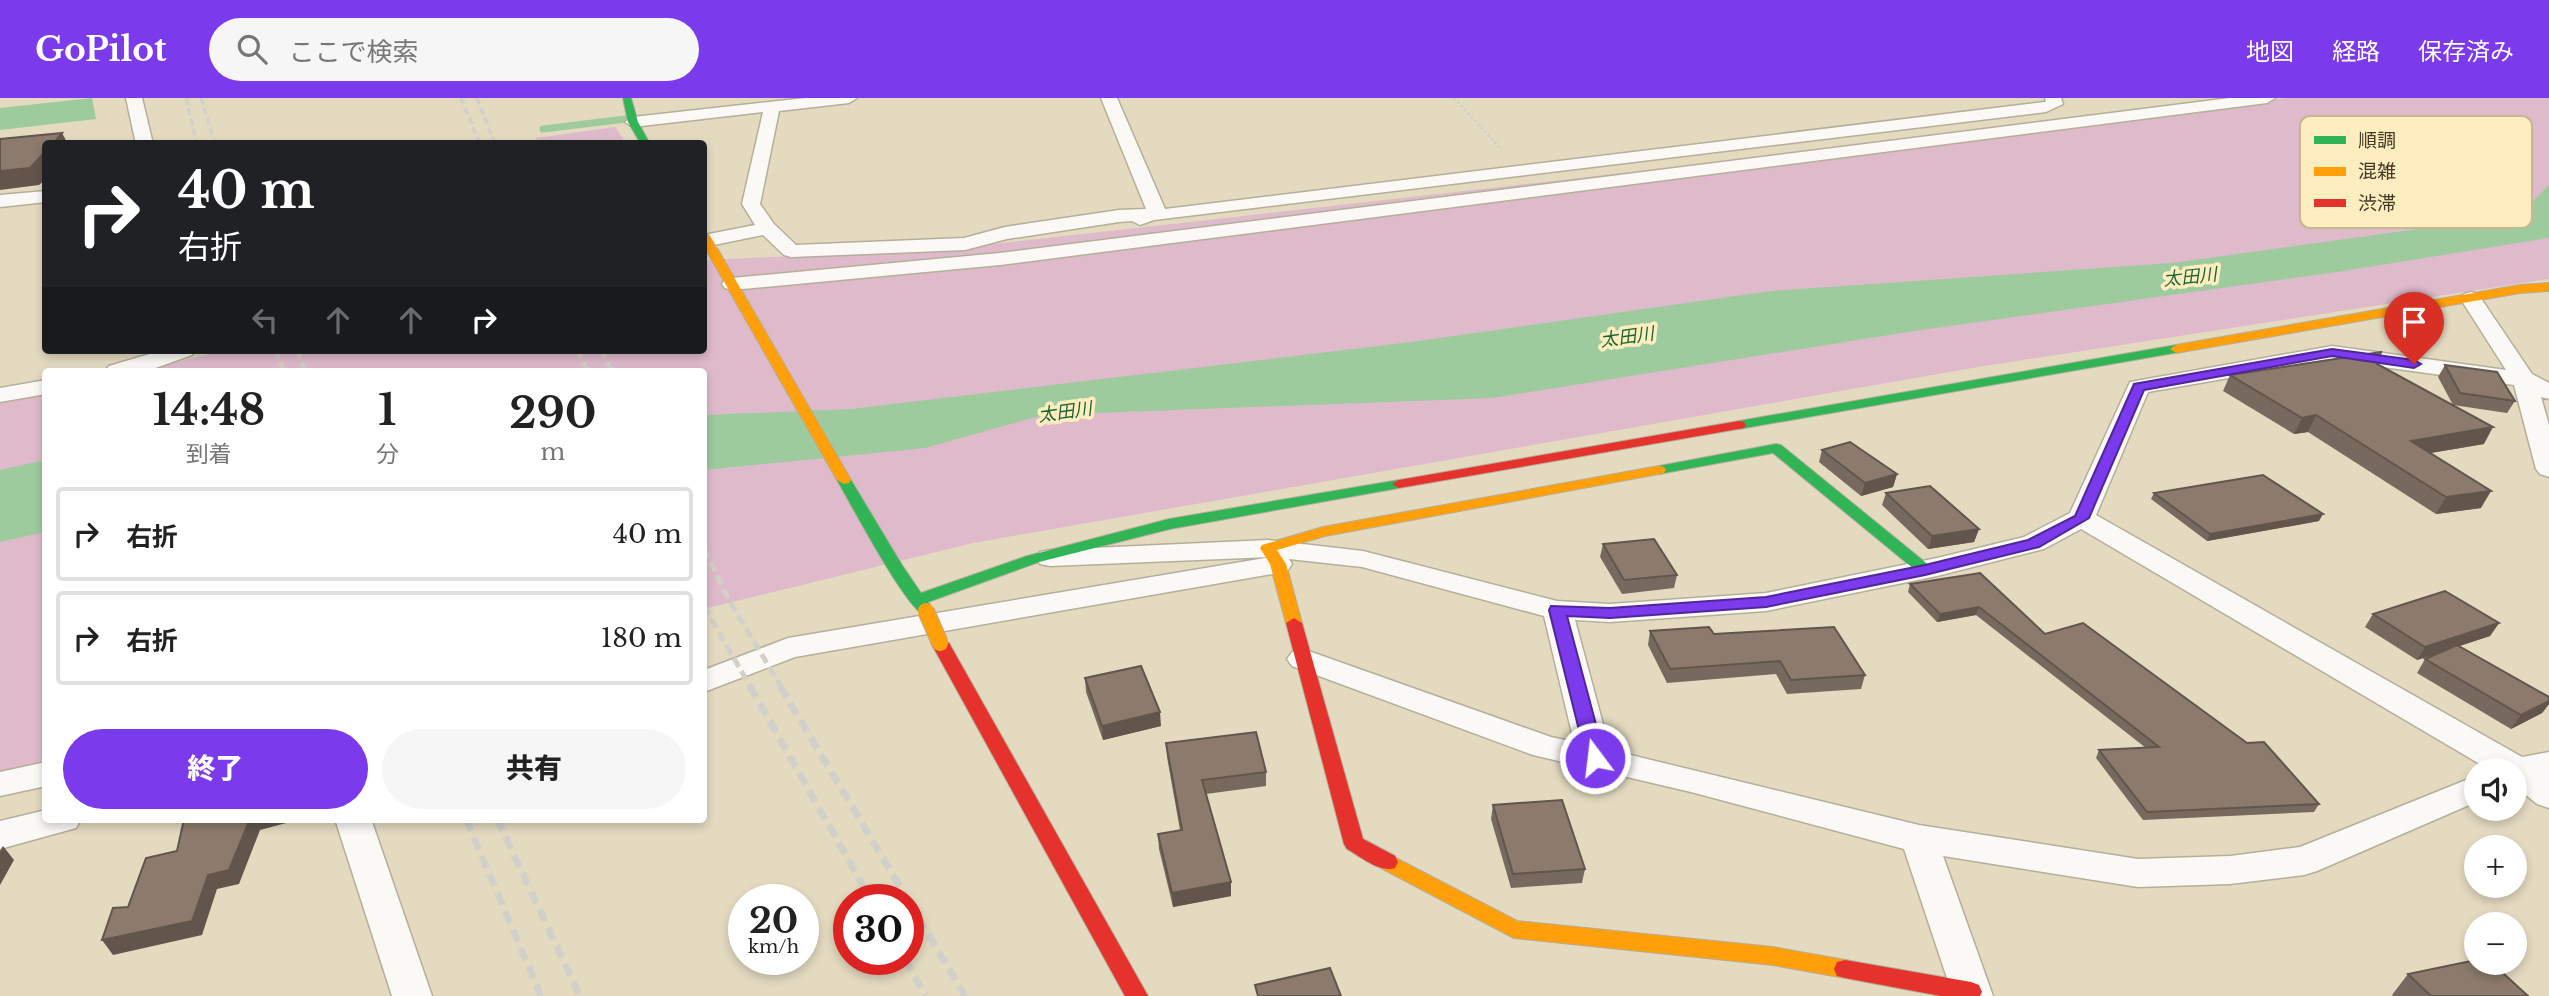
<!DOCTYPE html>
<html lang="ja">
<head>
<meta charset="utf-8">
<style>
  body { margin:0; font-family:"Libre Baskerville","Noto Sans JP",serif; background:#f6f6f6; color:#222; height:100vh; display:flex; flex-direction:column; font-size:26px; white-space:nowrap }
  * { box-sizing:border-box; margin:0 }
  p { font-size:23px; color:#767676 }
  .icon { flex:none; width:38px; height:38px; fill:none; stroke:currentColor; stroke-width:2; stroke-linecap:round; stroke-linejoin:round }
  .map { position:relative; flex:1; overflow:hidden }
  .sheet { position:absolute; left:42px; top:270px; width:665px; height:455px; display:flex; flex-direction:column; background:#fff; border-radius:7px; box-shadow:0 4px 10px #0003 }
  .sheet>* { flex:none }
  .top-card { position:absolute; left:42px; top:42px; width:665px; height:214px; border-radius:7px; box-shadow:0 4px 10px #0003; background:#202124; color:#fff; overflow:hidden }
  .tools { position:absolute; left:2464px; top:660px; display:grid; gap:14px }
  .tools a { display:grid; place-items:center; width:63px; height:63px; border-radius:50%; background:#fff; box-shadow:0 4px 10px #0003; font-size:35px }
  .speed { position:absolute; left:728px; top:786px; display:flex; gap:14px; font-size:35px; font-weight:700; text-align:center }
  .speed>* { display:grid; place-content:center; width:91px; height:91px; border-radius:50%; background:#fff; box-shadow:0 4px 10px #0003; line-height:1 }
  .speed small { font-size:18px; font-weight:400 }
  .speed .limit { border:10px solid #d22; background:#fff; color:#111 }
  .pin { position:absolute; display:grid; place-items:center; width:60px; height:60px; color:#fff; margin:-72px -30px; border-radius:50% 50% 50% 0; rotate:-45deg; box-shadow:0 0 7px #0007 }
  .pin .icon { rotate:45deg }
  .me { position:absolute; width:77px; margin:-38px; rotate:345deg; stroke-linejoin:round; filter:drop-shadow(0 0 5px #0008) }
  .turn { display:flex; align-items:center; gap:24px; height:147px; padding:0 21px; font-size:32px }
  .turn .icon { width:91px; height:91px; stroke-width:2.5 }
  .turn b { display:block; font-size:49px; line-height:60px }
  .lanes { display:flex; align-items:center; height:66px; padding:0 21px; background:#0003; justify-content:center; gap:35px; direction:ltr }
  .lanes .off { opacity:.35 }
  .eta { display:flex; justify-content:space-evenly; align-items:center; height:119px; text-align:center }
  .eta b { font-size:42px; font-weight:800; line-height:49px }
  .cta { display:flex; gap:14px; margin-top:auto; padding:14px 21px }
  .cta a { flex:1; height:80px; border-radius:42px; background:#7c3aed; color:#fff; font-size:28px; font-weight:800; line-height:80px; text-align:center }
  .cta a+a { background:#f6f6f6; color:#222 }
  ul { padding:0; list-style:none }
  li { display:flex; align-items:center; gap:21px; height:94px; margin:0 14px 10px; padding:0 7px; border:4px solid #e0e0e0; border-radius:7px }
  li div { flex:1 }
  li b { display:block; font-size:26px }
  li em { font-style:normal }
  header { display:flex; align-items:center; gap:42px; box-sizing:border-box; height:98px; padding:0 35px; background:#7c3aed; color:#fff }
  header strong { font-size:33px }
  nav { display:flex; gap:38px; margin-inline-start:auto; font-size:24px }
  .search { width:490px; height:63px; background:#f6f6f6; display:flex; align-items:center; gap:18px; box-sizing:border-box; padding:0 24px; border-radius:38px; color:#767676; font-size:26px }
  .map>svg:first-child { display:block }
  .green { fill:#debaca }
  .water { fill:#9ecb9e }
  .lines { fill:none; stroke-linecap:round; stroke-linejoin:round }
  .stream { stroke:#9ecb9e; stroke-width:7 }
  .street-casing { stroke:#b5ae9a; stroke-width:3 }
  .fast-casing { stroke:#b5ae9a; stroke-width:2 }
  .slow-casing { stroke:#b5ae9a; stroke-width:2 }
  .jam-casing { stroke:#b5ae9a; stroke-width:2 }
  .path { stroke:#d1cfc8; stroke-width:2.5; stroke-dasharray:2.5 2.5; stroke-linecap:butt }
  .street { fill:#fbf9f6; fill-rule:evenodd }
  .fast { fill:#30b455; fill-rule:evenodd }
  .slow { fill:#ff9f0a; fill-rule:evenodd }
  .jam { fill:#e5322d; fill-rule:evenodd }
  .rail-far3 { stroke:#d2d0c8; stroke-width:3.5; stroke-dasharray:7 3.5; stroke-linecap:butt }
  .rail-far2 { stroke:#d2d0c8; stroke-width:4.5; stroke-dasharray:9 4.5; stroke-linecap:butt }
  .rail-far1 { stroke:#d2d0c8; stroke-width:5; stroke-dasharray:10 5; stroke-linecap:butt }
  .rail { stroke:#d2d0c8; stroke-width:7; stroke-dasharray:13 7; stroke-linecap:butt }
  .slow-bridge-far1-casing { stroke:#b5ae9a; stroke-width:11; stroke-linecap:butt }
  .slow-bridge-casing { stroke:#b5ae9a; stroke-width:18; stroke-linecap:butt }
  .slow-bridge-far1 { stroke:#ff9f0a; stroke-width:10 }
  .slow-bridge { stroke:#ff9f0a; stroke-width:16 }
  .wall { fill:#78695e }
  .shaded-wall { fill:#62554c }
  .building { fill:#8c7a6d; stroke:#62554c; stroke-width:2 }
  .route { fill:#7c3aed; stroke:#51269a; stroke-width:2 }
  .labels { text-anchor:middle; stroke-width:7; stroke-linejoin:round; paint-order:stroke }
  .far-water-label { font-size:18px; font-style:italic; fill:#1c6433; stroke:#feedbf }
  .key { fill:#feedbf; stroke:#c5b791; stroke-width:2 }
  .key-label { font-size:19px; fill:#403a27 }
</style>
</head>
<body>
<header>
<strong>GoPilot</strong>
<div class="search"><svg class="icon" aria-label="search" viewBox="0 0 24 24"><circle cx="10" cy="10" r="6"/><path d="M15 15l6 6"/></svg>ここで検索</div>
<nav><a>地図</a><a>経路</a><a>保存済み</a></nav>
</header>
<div class="map">
<svg width="2549" height="898" viewBox="0 0 2549 898">
  <rect width="100%" height="100%" fill="#e3dac0"/>
  <g class="green">
    <polygon points="2288,0 2549,0 2549,181 1978,269 973,445 704,511 704,273 135,273 228,252 704,252 704,162 950,151"/>
    <polygon points="615,29 626,45 538,45 536,40"/>
    <polygon points="45,293 45,669 0,680 0,302"/>
  </g>
  <g class="water">
    <polygon points="92,0 96,21 0,32 0,10"/>
    <polygon points="2549,87 2549,140 2337,174 1914,233 1493,300 1043,317 925,350 704,372 704,317 852,311 1411,244 1771,193 2172,165 2519,117"/>
    <polygon points="45,362 45,434 0,444 0,372"/>
  </g>
  <g class="lines">
    <polyline class="stream" points="543,31 634,20"/>
    <defs>
      <g id="street">
        <polygon points="126,0 142,0 153,46 136,46"/>
        <polygon points="806,0 857,0 849,5 779,13 760,106 774,126 796,147 964,140 1005,129 1119,112 1146,111 1101,0 1117,0 1165,111 2044,4 2046,4 2045,0 2061,0 2063,6 2046,14 1154,122 1140,127 1132,123 1119,124 1007,141 965,152 791,159 784,157 763,137 704,149 704,137 755,127 742,106 763,14 633,29 625,24 633,19"/>
        <polygon points="2230,0 2275,0 2267,5 1000,167 732,192 725,190 722,186 725,182 732,180 1000,155"/>
        <polygon points="46,93 46,104 0,109 0,97"/>
        <polygon points="2471,194 2478,196 2532,276 2549,285 2549,301 2541,299 2549,327 2549,379 2540,376 2536,371 2514,287 2332,262 2148,294 2096,417 2522,659 2549,654 2549,710 2537,706 2515,688 2515,672 2490,672 2081,431 2044,451 1937,478 1766,513 1610,524 1575,522 1610,652 1919,727 2138,761 2230,758 2300,749 2476,678 2476,704 2317,773 2304,777 2230,786 2138,789 1943,758 1993,898 1953,898 1904,751 1691,694 1533,657 1292,568 1287,561 1292,554 1303,551 1551,639 1574,644 1544,518 1362,469 1289,461 1292,466 1288,472 1278,475 795,559 704,594 704,572 788,540 1271,459 1050,468 1040,466 1036,460 1040,454 1050,452 1268,442 1363,453 1557,503 1610,506 1766,495 1937,460 2024,439 2070,415 2130,284 2332,248 2506,272 2460,200 2464,196"/>
        <polygon points="163,252 195,252 192,257 147,273 105,273 109,268"/>
        <polygon points="46,282 46,296 0,304 0,290"/>
        <polygon points="46,664 46,688 0,698 0,674"/>
        <polygon points="46,712 46,721 81,721 76,730 0,751 0,723"/>
        <polygon points="335,721 371,721 432,898 392,898"/>
      </g>
      <g id="fast">
        <polygon points="623,0 631,0 638,24 650,46 641,46 628,24"/>
        <polygon points="2176,247 2180,248 2180,254 1739,331 1732,327 1739,323"/>
        <polygon points="1776,346 1781,347 1931,469 1933,472 1931,475 1919,475 1773,355 1659,376 1652,372 1659,368"/>
        <path d="M844,378L851,382L902,467L921,495L1027,458L1169,421L1399,382L1406,386L1399,390L1170,431L1039,464L928,504L934,513L926,518C907,513 851,406 837,382Z"/>
      </g>
      <g id="slow">
        <polygon points="707,148 717,150 851,382 849,385 844,386 837,382 705,150"/>
        <polygon points="2549,185 2549,193 2520,195 2176,255 2170,251 2176,247 2520,187"/>
        <polygon points="1659,368 1664,369 1666,372 1664,375 1325,438 1277,452 1286,466 1302,525 1294,530 1286,525 1270,466 1260,450 1262,447 1323,429"/>
        <polygon points="1388,756 1517,823 1773,849 1845,862 1853,864 1856,871 1853,878 1845,880 1773,867 1514,840 1381,770 1378,764 1381,758"/>
      </g>
      <g id="jam">
        <polygon points="1739,323 1744,324 1746,327 1744,330 1399,390 1392,386 1399,382"/>
        <path d="M1294,520L1302,525L1363,741L1395,758L1398,764L1395,770C1380,775 1361,759 1347,751L1344,746L1286,525Z"/>
        <polygon points="940,539 949,545 1148,898 1125,898 931,545"/>
        <polygon points="1845,862 1971,884 1979,887 1982,894 1980,898 1941,898 1845,880 1837,878 1834,871 1837,864"/>
      </g>
    </defs>
    <use href="#street" class="street-casing"/>
    <use href="#fast" class="fast-casing"/>
    <use href="#slow" class="slow-casing"/>
    <use href="#jam" class="jam-casing"/>
    <polyline class="path" points="1454,0 1502,52"/>
    <use href="#street" class="street"/>
    <use href="#fast" class="fast"/>
    <use href="#slow" class="slow"/>
    <use href="#jam" class="jam"/>
    <g class="rail-far3">
      <polyline points="186,0 197,46"/>
      <polyline points="201,0 215,46"/>
      <polyline points="461,0 480,46"/>
      <polyline points="477,0 495,46"/>
    </g>
    <g class="rail-far2">
      <polyline points="275,252 284,273"/>
      <polyline points="297,252 305,273"/>
      <polyline points="577,252 588,273"/>
      <polyline points="601,252 612,273"/>
    </g>
    <g class="rail-far1">
      <polyline points="704,451 730,504 782,590"/>
      <polyline points="704,508 751,590"/>
    </g>
    <g class="rail">
      <polyline points="750,588 871,802"/>
      <polyline points="780,588 908,802"/>
      <polyline points="466,721 541,898"/>
      <polyline points="497,721 580,898"/>
      <polyline points="908,802 965,898"/>
      <polyline points="905,861 926,898"/>
    </g>
    <defs>
      <polyline id="slow-bridge-far1" points="704,139 711,150"/>
      <polyline id="slow-bridge" points="926,513 940,545"/>
    </defs>
    <use href="#slow-bridge-far1" class="slow-bridge-far1-casing"/>
    <use href="#slow-bridge" class="slow-bridge-casing"/>
    <use href="#slow-bridge-far1" class="slow-bridge-far1"/>
    <use href="#slow-bridge" class="slow-bridge"/>
  </g>
  <g class="wall">
    <polygon points="2377,266 2484,346 2430,355 2481,410 2436,416 2308,334 2294,336 2223,293 2230,277"/>
    <polygon points="2445,267 2515,303 2507,315 2453,307 2438,279"/>
    <polygon points="1822,352 1897,376 1893,389 1861,398 1819,364"/>
    <polygon points="1886,395 1979,431 1974,444 1928,451 1882,407"/>
    <polygon points="2154,395 2319,423 2207,443 2151,401"/>
    <polygon points="1603,446 1677,477 1674,490 1622,496 1600,459"/>
    <polygon points="1980,475 2045,536 2319,706 2314,714 2143,722 2096,660 2099,652 2146,650 1976,517 1937,524 1908,494 1910,486"/>
    <polygon points="2373,516 2499,525 2490,538 2459,548 2549,599 2549,606 2542,615 2511,631 2417,575 2425,561 2443,554 2417,562 2365,529"/>
    <polygon points="1650,533 1714,536 1865,577 1861,591 1787,596 1776,576 1667,585 1648,547"/>
    <polygon points="1085,580 1161,628 1103,642 1086,594"/>
    <polygon points="1166,645 1266,674 1266,688 1206,696 1231,798 1173,809 1159,751 1158,736 1180,732 1167,659"/>
    <polygon points="1493,707 1585,771 1582,785 1511,790 1491,721"/>
    <polygon points="2408,876 2528,898 2393,898 2392,897"/>
  </g>
  <g class="shaded-wall">
    <polygon points="62,35 68,46 53,46"/>
    <polygon points="46,53 46,81 39,87 0,92 0,73"/>
    <polygon points="2316,317 2308,334 2294,336 2302,320"/>
    <polygon points="2493,329 2484,346 2401,360 2411,343"/>
    <polygon points="1897,376 1893,389 1861,398 1865,385"/>
    <polygon points="2491,393 2481,410 2436,416 2446,399"/>
    <polygon points="2323,416 2319,423 2207,443 2210,436"/>
    <polygon points="1979,431 1974,444 1928,451 1932,438"/>
    <polygon points="1979,509 1976,517 1937,524 1940,516"/>
    <polygon points="2499,525 2490,538 2417,562 2425,549"/>
    <polygon points="2549,603 2549,606 2542,615 2511,631 2521,617"/>
    <polygon points="1160,614 1161,628 1103,642 1102,628"/>
    <polygon points="250,721 290,721 290,724 260,732 239,786 217,791 202,837 113,857 102,842 208,777"/>
    <polygon points="3,748 14,762 0,787 0,753"/>
    <polygon points="1231,784 1231,798 1173,809 1172,795"/>
  </g>
  <g class="building">
    <polygon points="62,35 53,46 46,46 46,53 30,70 0,73 0,41"/>
    <polygon points="2381,254 2377,266 2493,329 2411,343 2491,393 2446,399 2316,317 2302,320 2230,277"/>
    <polygon points="2445,267 2497,274 2515,303 2460,295"/>
    <polygon points="1850,344 1897,376 1865,385 1822,352"/>
    <polygon points="2263,377 2323,416 2210,436 2154,395"/>
    <polygon points="1930,388 1979,431 1932,438 1886,395"/>
    <polygon points="1654,441 1677,477 1624,482 1603,446"/>
    <polygon points="1980,475 2045,536 2083,525 2247,645 2264,644 2319,706 2147,714 2099,652 2159,649 1979,509 1940,516 1910,486"/>
    <polygon points="2445,493 2499,525 2425,549 2373,516"/>
    <polygon points="1709,529 1714,536 1834,529 1865,577 1791,582 1780,563 1670,571 1650,533"/>
    <polygon points="2457,547 2549,599 2549,603 2521,617 2425,561"/>
    <polygon points="1141,568 1160,614 1102,628 1085,580"/>
    <polygon points="1256,634 1266,674 1202,682 1231,784 1172,795 1158,736 1182,732 1166,645"/>
    <polygon points="1562,702 1585,771 1513,776 1493,707"/>
    <polygon points="184,721 250,721 229,772 208,777 192,823 102,842 113,810 128,809 146,760 177,753"/>
    <polygon points="2476,862 2476,864 2491,864 2528,898 2431,898 2408,876"/>
    <polygon points="1330,870 1341,898 1258,898 1255,887"/>
  </g>
  <polygon class="route" points="2332,251 2414,262 2421,266 2414,270 2332,258 2144,292 2089,420 2039,449 1925,477 1766,509 1610,520 1567,518 1605,660 1602,665 1589,665 1586,660 1549,512 1551,508 1610,510 1766,499 1925,467 2028,442 2075,418 2134,286"/>
  <g class="labels">
    <g class="far-water-label">
      <text transform="translate(2190 179) rotate(-6)" y="6">太田川</text>
      <text transform="translate(1627 239) rotate(-8)" y="6">太田川</text>
      <text transform="translate(1065 314) rotate(-8)" y="6">太田川</text>
    </g>
  </g>
  <rect x="2300" y="18" width="232" height="112" rx="10" class="key"/>
  <rect x="2314" y="38" width="32" height="8" fill="#30b455"/>
  <rect x="2314" y="69" width="32" height="9" fill="#ff9f0a"/>
  <rect x="2314" y="101" width="32" height="8" fill="#e5322d"/>
  <g class="key-label">
    <text x="2358" y="49">順調</text>
    <text x="2358" y="80">混雑</text>
    <text x="2358" y="112">渋滞</text>
  </g>
</svg>
<div class="tools">
<a><svg class="icon" aria-label="sound" viewBox="0 0 24 24"><path d="M4 9h4l5-4v14l-5-4H4zM17 9q2 3 0 6"/></svg></a>
<a>+</a>
<a>−</a>
</div>
<div class="speed"><div>20<small>km/h</small></div><div class="limit">30</div></div>
<div class="pin" style="left:2414px;top:266px;background:#d93025"><svg class="icon" aria-label="arrive" viewBox="0 0 24 24"><path d="M6 21V4h12l-3 4 3 4H6"/></svg></div>
<svg class="me" style="left:1595px;top:660px" viewBox="-20 -20 40 40"><circle r="17" fill="#7c3aed" stroke="#fff" stroke-width="3"/><path d="M0-11L8 9 0 5-8 9z" fill="#fff"/></svg>
<div class="top-card">
<div class="turn"><svg class="icon" aria-label="right" viewBox="0 0 24 24"><path d="M7 20v-9h11M14 6l5 5-5 5"/></svg><div><b>40 m</b>右折</div></div>
<div class="lanes"><svg class="icon off" aria-label="left" viewBox="0 0 24 24"><path d="M17 20v-9H6M10 6l-5 5 5 5"/></svg><svg class="icon off" aria-label="ahead" viewBox="0 0 24 24"><path d="M12 20V5M6 11l6-6 6 6"/></svg><svg class="icon off" aria-label="ahead" viewBox="0 0 24 24"><path d="M12 20V5M6 11l6-6 6 6"/></svg><svg class="icon" aria-label="right" viewBox="0 0 24 24"><path d="M7 20v-9h11M14 6l5 5-5 5"/></svg></div>
</div>
<section class="sheet">
<div class="eta">
<div><b>14:48</b><p>到着</p></div>
<div><b>1</b><p>分</p></div>
<div><b>290</b><p>m</p></div>
</div>
<ul>
<li><svg class="icon" aria-label="right" viewBox="0 0 24 24"><path d="M7 20v-9h11M14 6l5 5-5 5"/></svg><div><b>右折</b></div><em>40 m</em></li>
<li><svg class="icon" aria-label="right" viewBox="0 0 24 24"><path d="M7 20v-9h11M14 6l5 5-5 5"/></svg><div><b>右折</b></div><em>180 m</em></li>
</ul>
<div class="cta"><a>終了</a><a>共有</a></div>
</section>
</div>
</body>
</html>
